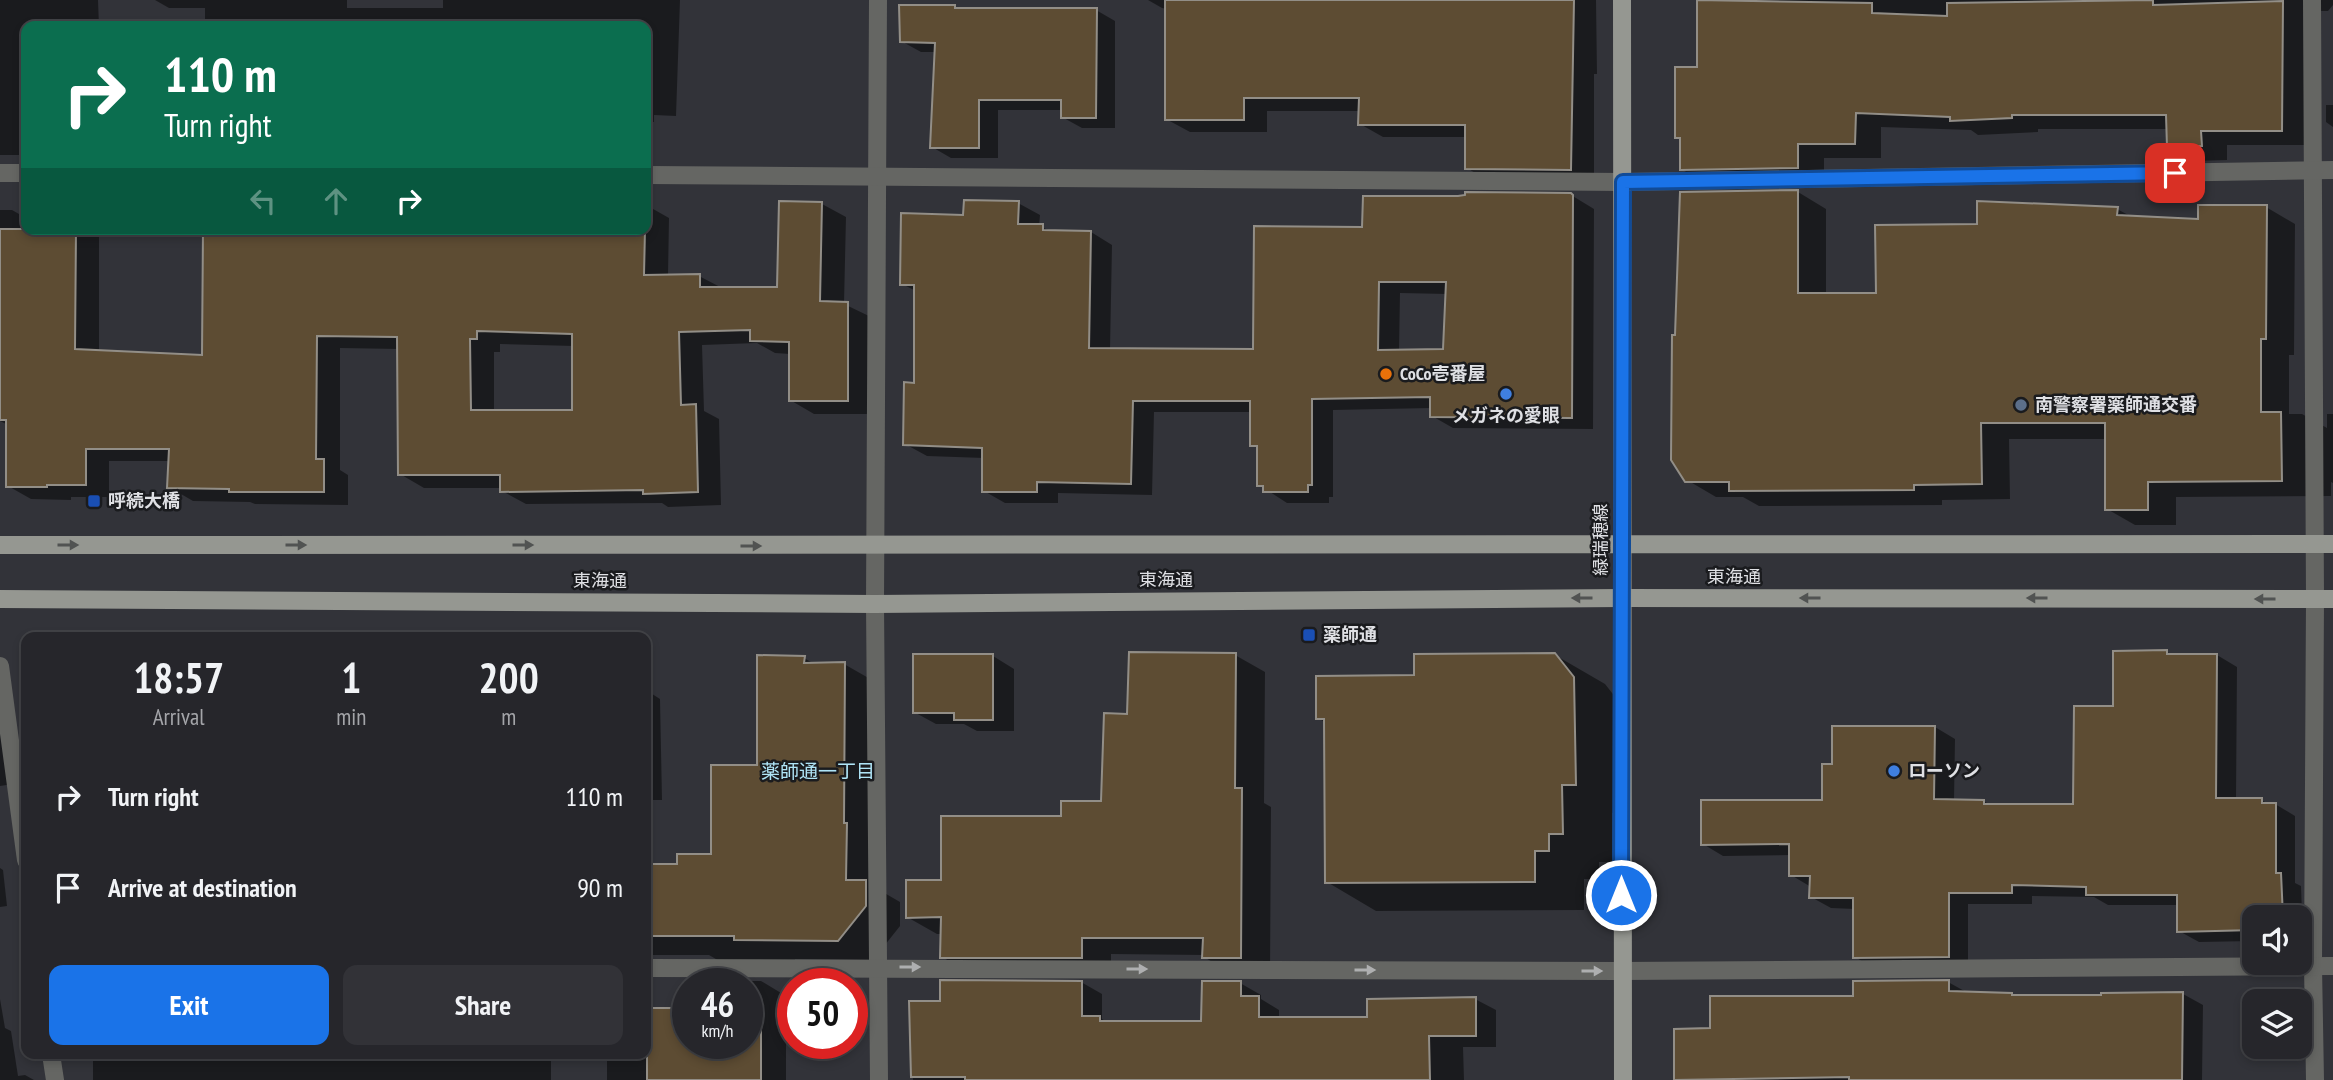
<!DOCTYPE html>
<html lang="en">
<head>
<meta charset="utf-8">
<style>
  body { margin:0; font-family:"PT Sans Narrow","Noto Sans JP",sans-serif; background:#323237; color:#f1f3f6; height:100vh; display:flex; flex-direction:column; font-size:26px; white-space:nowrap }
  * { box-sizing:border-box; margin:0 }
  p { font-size:23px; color:#a4a5a9 }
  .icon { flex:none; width:38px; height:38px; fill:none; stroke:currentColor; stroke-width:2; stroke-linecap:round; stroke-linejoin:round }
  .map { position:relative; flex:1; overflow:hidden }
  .sheet { position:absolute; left:21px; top:632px; width:630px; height:427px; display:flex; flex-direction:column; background:#26262b; border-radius:14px; box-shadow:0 4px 10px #0003,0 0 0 2px #424347 }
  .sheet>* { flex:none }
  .banner { position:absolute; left:21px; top:21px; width:630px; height:214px; border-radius:14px; box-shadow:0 4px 10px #0003,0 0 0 2px #424347; background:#0b6e4f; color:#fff; overflow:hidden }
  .fabs { position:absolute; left:2242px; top:905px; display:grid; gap:14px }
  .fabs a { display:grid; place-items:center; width:70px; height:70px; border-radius:14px; background:#26262b; box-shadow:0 4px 10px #0003,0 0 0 2px #424347; font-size:35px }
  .speed { position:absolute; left:672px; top:968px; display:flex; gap:14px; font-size:35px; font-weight:700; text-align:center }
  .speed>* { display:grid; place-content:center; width:91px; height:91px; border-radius:50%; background:#26262b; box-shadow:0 4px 10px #0003,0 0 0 2px #424347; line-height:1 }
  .speed small { font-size:18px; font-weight:400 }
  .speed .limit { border:10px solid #d22; background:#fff; color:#111 }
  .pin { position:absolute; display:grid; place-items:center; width:60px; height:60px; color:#fff; margin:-30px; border-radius:14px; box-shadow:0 4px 10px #0006 }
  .me { position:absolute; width:77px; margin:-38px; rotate:0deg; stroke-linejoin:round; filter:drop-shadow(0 0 5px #0008) }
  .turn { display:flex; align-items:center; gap:24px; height:147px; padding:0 28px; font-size:32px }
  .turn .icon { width:91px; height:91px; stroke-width:2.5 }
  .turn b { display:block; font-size:49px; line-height:60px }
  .lanes { display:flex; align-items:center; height:66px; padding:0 28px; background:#0003; justify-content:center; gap:35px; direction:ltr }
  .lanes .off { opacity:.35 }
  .eta { display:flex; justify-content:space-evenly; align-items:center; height:119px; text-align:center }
  .eta b { font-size:42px; font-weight:600; line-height:49px }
  .cta { display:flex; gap:14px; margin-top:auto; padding:14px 28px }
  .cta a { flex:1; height:80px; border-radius:14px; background:#1a73e8; color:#fff; font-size:28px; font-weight:600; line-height:80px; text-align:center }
  .cta a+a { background:#323237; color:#f1f3f6 }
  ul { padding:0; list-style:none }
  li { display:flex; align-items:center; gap:21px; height:91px; padding:0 28px }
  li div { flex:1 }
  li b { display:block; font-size:26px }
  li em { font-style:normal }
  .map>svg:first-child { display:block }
  .shadow { fill:#0007; fill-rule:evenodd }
  .building { fill:#5d4c33; stroke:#928e87; stroke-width:2; fill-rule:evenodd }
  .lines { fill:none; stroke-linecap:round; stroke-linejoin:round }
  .minor { stroke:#656663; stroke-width:18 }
  .major { stroke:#959791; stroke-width:18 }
  .oneway { fill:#515352 }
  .oneway2 { fill:#aeafb0 }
  .route-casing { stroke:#114b97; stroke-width:18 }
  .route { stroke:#1a73e8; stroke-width:12 }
  .food-dot { fill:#e8710a; stroke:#1a1b1e; stroke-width:2.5 }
  .shop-dot { fill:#3f7fe0; stroke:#1a1b1e; stroke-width:2.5 }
  .service-dot { fill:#5c6f8a; stroke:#1a1b1e; stroke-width:2.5 }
  .transit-dot { fill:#1a4fb4; stroke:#1a1b1e; stroke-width:2.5 }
  .labels { text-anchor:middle; stroke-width:5; stroke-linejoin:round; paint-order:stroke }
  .poi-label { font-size:18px; font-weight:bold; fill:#dfe0e4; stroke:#1a1b1e; text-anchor:start }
  .street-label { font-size:18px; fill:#dfe0e4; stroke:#1a1b1e }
  .neighbourhood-label { font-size:19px; fill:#afe4f6; stroke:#1a1b1e }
</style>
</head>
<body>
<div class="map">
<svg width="2333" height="1080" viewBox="0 0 2333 1080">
  <rect width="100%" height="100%" fill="#323339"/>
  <g class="shadow">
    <polygon points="0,0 98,0 99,26 26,26 26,155 0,155"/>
    <polygon points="155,0 347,0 347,8 443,8 443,0 680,0 676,116 654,115 654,122 646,122 646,26 205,26 205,8 169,8"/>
    <polygon points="1148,0 1596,0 1597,74 1594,74 1594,183 1490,182 1467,168 1467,137 1383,137 1360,124 1360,111 1267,111 1267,132 1190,132 1166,119 1167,9 1162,8"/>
    <polygon points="1699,0 2333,0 2333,5 2328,11 2309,11 2308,145 2227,145 2227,160 2194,161 2168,146 2168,129 2038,129 2038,132 1978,135 1971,130 1881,127 1881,158 1824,158 1824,182 1707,184 1681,169 1681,139 1677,137 1699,69"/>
    <polygon points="955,7 959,9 1096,10 1115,21 1115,128 1082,128 1062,117 1063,110 998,110 998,158 951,158 932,147 936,52 921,52 901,41"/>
    <polygon points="2326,105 2333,105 2333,127 2326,122"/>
    <polygon points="1798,192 1826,209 1826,295 1878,295 1978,226 2117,209 2132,217 2200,220 2266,207 2295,224 2294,355 2289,355 2289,414 2302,414 2327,428 2327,414 2333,414 2333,483 2331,482 2331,496 2176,497 2176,525 2135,525 2107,509 2107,439 2009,439 2010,499 1942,500 1942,505 1759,506 1743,497 1716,497 1687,480"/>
    <path d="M1571,195L1594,209L1593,429L1453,428L1432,416V408L1333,410V497H1329V503H1287L1259,485V449L1252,445V412H1154L1152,495L1058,493V503H1005L984,491V458L927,456L905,444L916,385V291L902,284L965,217L1018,203L1040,215L1039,226L1053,232H1091L1112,245L1110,350L1255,351L1364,229ZM1400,293L1447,294L1444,351H1399Z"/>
    <path d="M822,204L846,217L844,304L871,317L872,414H814L790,400V354L775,353L757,343L702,345L704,411L719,419L721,505L668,507L662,503L526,504L502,491V488H424L400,474L399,349L340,348V470L348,475V505L255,504L250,502L193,501L169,487L170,461H109V497H71V500L31,499L8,486V425L0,421V210H12L19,214H26V229H94L99,232V352L204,357L205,229H446V236H504V229H646V205L669,218L668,276H699L722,288H778ZM500,344L574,346V412H494V352H500Z"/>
    <polygon points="2167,652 2173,655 2217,655 2237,667 2236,800 2261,800 2269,804 2275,804 2295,816 2295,883 2301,886 2303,941 2300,941 2300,917 2254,917 2254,941 2199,942 2179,931 2179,905 2108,905 2094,897 2032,896 2032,904 1968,904 1968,968 1875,969 1855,957 1855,909 1831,908 1811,897 1811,887 1791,875 1791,855 1723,856 1703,844 1824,802 1834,765 1935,727 1955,739 1954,801 1984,801 1991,806 2074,806 2115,708"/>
    <polygon points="1235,655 1265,672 1264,803 1271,807 1270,975 1234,975 1204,957 1204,955 1111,954 1111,974 972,974 942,957 942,934 937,934 907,917 943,882 1062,817 1103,803 1129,716"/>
    <polygon points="1555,655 1605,684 1623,707 1625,812 1612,813 1612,862 1599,862 1599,879 1584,879 1584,910 1376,911 1327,882 1326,723 1318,718 1415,677"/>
    <polygon points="993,656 1014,669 1014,731 977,731 964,724 936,724 914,712"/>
    <polygon points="804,658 816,665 844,664 879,684 881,891 900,902 900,926 873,960 795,959 795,976 745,976 709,955 646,955 646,866 679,866 713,856 758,767"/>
    <polygon points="646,690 660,699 662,800 646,800"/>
    <polygon points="0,695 13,784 0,786"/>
    <polygon points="0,868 3,870 7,906 0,907"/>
    <polygon points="711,981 761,981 786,996 786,1080 607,1080 607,1054 646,1054 646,1010 688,1010 688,1043 747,1043 747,984 711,984"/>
    <polygon points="1081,982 1102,994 1102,1019 1108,1023 1203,1023 1240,983 1261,995 1261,999 1279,1010 1279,1019 1369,1019 1475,999 1496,1010 1496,1047 1463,1047 1464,1080 913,1080 911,1003 942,1003"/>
    <polygon points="1948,982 1968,993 2015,997 2183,994 2203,1005 2202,1080 1676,1080 1675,1031 1712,1030 1855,998"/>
    <polygon points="0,999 5,1028 11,1031 18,1076 25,1075 34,1080 0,1080"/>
    <rect x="93" y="1054" width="458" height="26"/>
  </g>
  <g class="building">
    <polygon points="1165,0 1574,0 1571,170 1465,169 1465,125 1358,125 1359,98 1244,98 1244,120 1165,120"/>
    <polygon points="1697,0 1872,3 1872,13 1947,16 1947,3 2153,0 2153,5 2283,1 2282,131 2201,131 2202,146 2167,147 2166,115 2012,115 2012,118 1950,121 1950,117 1856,113 1855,144 1798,144 1798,168 1680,170 1680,138 1675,138 1675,67 1697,67"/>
    <polygon points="899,5 955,5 955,8 1097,8 1096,118 1061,118 1061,100 979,100 979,148 930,148 935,43 900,42"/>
    <polygon points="1798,190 1798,293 1876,293 1875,225 1977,224 1977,201 2118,207 2117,215 2198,219 2198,205 2267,205 2266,339 2261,339 2261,412 2281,412 2282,481 2148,482 2148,510 2105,510 2105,423 1981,423 1982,484 1914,485 1914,490 1729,491 1729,482 1685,482 1671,460 1672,335 1675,335 1680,192"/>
    <path d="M1465,192L1571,193L1573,195L1572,418L1430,417V397L1312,399V485H1308V492H1263V486H1257V446H1250V401H1133L1131,484L1037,482V492H982V448L903,445L904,382L914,383V285H900L901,213L963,215L964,200L1019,201L1018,224H1043V230L1091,231L1089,348L1253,349L1254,226L1362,227L1363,196H1458L1465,195ZM1379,282H1446L1443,349L1378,350Z"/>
    <path d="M779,201L822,202L820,301L848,302V401H789V342L750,341V330L679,332L681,405L696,404L698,492L643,494V490L500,492V475H398L397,337L317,336L316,459H324V492H229V489L167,488L169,449H86V485H47V487H6V420H0V229H76L75,349L202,355L203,229H423V234H502V229H645L644,275L700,274V287H777ZM477,331L572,334V410H471L470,339H477Z"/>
    <polygon points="2167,650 2167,654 2217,654 2216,798 2262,798 2262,803 2276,803 2276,873 2281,873 2283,917 2254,917 2254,930 2177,932 2177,895 2086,895 2086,887 2012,885 2012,893 1949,893 1949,957 1853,958 1853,898 1809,898 1810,876 1789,876 1789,844 1701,845 1701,800 1822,800 1822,764 1832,764 1832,726 1935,726 1934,799 1984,800 1984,804 2073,804 2074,706 2113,706 2113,651"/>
    <polygon points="1129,652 1236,653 1235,788 1242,788 1241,958 1202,958 1203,938 1082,938 1082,958 940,958 941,917 906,918 906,880 941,880 941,816 1061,816 1061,801 1101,801 1104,713 1127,714"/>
    <polygon points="1555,653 1574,677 1576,785 1562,785 1563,834 1549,834 1549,851 1535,851 1535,882 1325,883 1324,719 1316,719 1316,676 1414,675 1414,654"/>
    <polygon points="913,654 993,654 993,720 954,720 954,713 913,713"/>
    <polygon points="757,655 805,656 804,663 845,662 844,823 847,823 846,880 866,880 866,906 838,941 734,940 734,936 646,936 646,864 677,864 677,854 711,854 711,765 757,765"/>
    <polygon points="940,980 1082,981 1082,1016 1100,1016 1100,1021 1201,1021 1202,981 1241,981 1241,996 1259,996 1259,1017 1367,1017 1367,999 1476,997 1476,1036 1429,1036 1430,1080 965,1080 965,1077 911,1077 909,1001 940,1001"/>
    <polygon points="1949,980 1949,991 2012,993 2012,995 2101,995 2101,993 2183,992 2182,1080 1849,1080 1849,1077 1674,1080 1674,1029 1710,1028 1710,996 1853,996 1853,981"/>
    <polygon points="647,1008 688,1008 688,1043 747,1043 747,1008 761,1008 761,1080 647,1080"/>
  </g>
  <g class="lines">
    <g class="minor">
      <polyline points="878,0 875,604 879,1080"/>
      <polyline points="2312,0 2315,599 2313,966 2315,1080"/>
      <polyline points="0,173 26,173"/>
      <polyline points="646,175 1623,182 2333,170"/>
      <polyline points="0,666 26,860"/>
      <polyline points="646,968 1621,971 2333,966"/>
      <polyline points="51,1054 55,1080"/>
    </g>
    <g class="major">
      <polyline points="1622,0 1623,1080"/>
      <polyline points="0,545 2333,544"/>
      <polyline points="0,599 875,604 1622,598 2333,599"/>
    </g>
  </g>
  <defs><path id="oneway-solid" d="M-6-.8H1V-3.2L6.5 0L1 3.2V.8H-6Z" transform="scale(1.75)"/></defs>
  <g class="oneway">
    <use href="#oneway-solid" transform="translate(68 545)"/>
    <use href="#oneway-solid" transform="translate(296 545)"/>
    <use href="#oneway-solid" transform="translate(523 545)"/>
    <use href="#oneway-solid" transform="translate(751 546)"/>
    <use href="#oneway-solid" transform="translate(1582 598) rotate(180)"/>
    <use href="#oneway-solid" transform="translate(1810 598) rotate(-180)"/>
    <use href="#oneway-solid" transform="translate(2037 598) rotate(-180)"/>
    <use href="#oneway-solid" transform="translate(2265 599) rotate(-180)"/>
  </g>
  <g class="oneway2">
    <use href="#oneway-solid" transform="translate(910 967)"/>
    <use href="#oneway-solid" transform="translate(1137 969)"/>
    <use href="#oneway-solid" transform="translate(1365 970)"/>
    <use href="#oneway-solid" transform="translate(1592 971)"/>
  </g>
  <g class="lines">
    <defs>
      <polyline id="route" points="1621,895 1623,182 2175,173"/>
    </defs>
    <use href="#route" class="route-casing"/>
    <use href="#route" class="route"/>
  </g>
  <circle class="food-dot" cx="1386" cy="374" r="7"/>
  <g class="shop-dot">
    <circle cx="1506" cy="394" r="7"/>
    <circle cx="1894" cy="771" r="7"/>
  </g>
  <circle class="service-dot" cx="2021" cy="405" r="7"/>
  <g class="transit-dot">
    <rect x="87" y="494" width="14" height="14" rx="3.5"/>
    <rect x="1302" y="628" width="14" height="14" rx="3.5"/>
  </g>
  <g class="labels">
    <g class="poi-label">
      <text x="1400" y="380">CoCo壱番屋</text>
      <text x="2035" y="411">南警察署薬師通交番</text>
      <text x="1506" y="422" text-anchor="middle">メガネの愛眼</text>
      <text x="108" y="507">呼続大橋</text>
      <text x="1323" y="641">薬師通</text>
      <text x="1908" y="777">ローソン</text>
    </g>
    <g class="street-label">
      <text transform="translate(1601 540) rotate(-90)" y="6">緑瑞穂線</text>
      <text x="1734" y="583">東海通</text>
      <text x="1166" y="586">東海通</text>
      <text x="600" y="587">東海通</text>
    </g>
    <g class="neighbourhood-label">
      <text x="818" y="778">薬師通一丁目</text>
    </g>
  </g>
</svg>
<div class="fabs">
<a><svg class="icon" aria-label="sound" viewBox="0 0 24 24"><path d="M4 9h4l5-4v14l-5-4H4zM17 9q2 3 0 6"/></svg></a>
<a><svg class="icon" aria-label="layers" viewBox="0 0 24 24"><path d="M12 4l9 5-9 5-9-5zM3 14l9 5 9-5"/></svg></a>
</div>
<div class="speed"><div>46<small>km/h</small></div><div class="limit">50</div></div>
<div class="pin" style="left:2175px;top:173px;background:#d93025"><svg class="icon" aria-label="arrive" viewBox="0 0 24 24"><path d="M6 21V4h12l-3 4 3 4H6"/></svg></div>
<svg class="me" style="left:1621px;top:895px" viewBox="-20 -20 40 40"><circle r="17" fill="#1a73e8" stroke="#fff" stroke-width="3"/><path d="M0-11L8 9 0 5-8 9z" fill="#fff"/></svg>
<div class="banner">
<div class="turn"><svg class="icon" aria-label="right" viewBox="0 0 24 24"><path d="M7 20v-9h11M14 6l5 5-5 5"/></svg><div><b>110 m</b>Turn right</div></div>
<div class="lanes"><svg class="icon off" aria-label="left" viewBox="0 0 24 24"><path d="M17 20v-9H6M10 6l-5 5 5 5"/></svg><svg class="icon off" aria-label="ahead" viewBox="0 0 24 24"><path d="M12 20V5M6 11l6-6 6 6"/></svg><svg class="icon" aria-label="right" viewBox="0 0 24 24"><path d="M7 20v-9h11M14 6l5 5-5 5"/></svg></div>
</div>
<section class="sheet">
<div class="eta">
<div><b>18:57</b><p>Arrival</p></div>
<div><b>1</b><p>min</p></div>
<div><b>200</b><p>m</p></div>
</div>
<ul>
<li><svg class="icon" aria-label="right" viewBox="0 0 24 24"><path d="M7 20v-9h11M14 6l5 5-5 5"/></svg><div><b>Turn right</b></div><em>110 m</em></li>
<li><svg class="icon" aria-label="arrive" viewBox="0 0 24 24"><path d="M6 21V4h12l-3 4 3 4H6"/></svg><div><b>Arrive at destination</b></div><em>90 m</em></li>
</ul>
<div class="cta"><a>Exit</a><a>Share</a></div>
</section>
</div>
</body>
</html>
